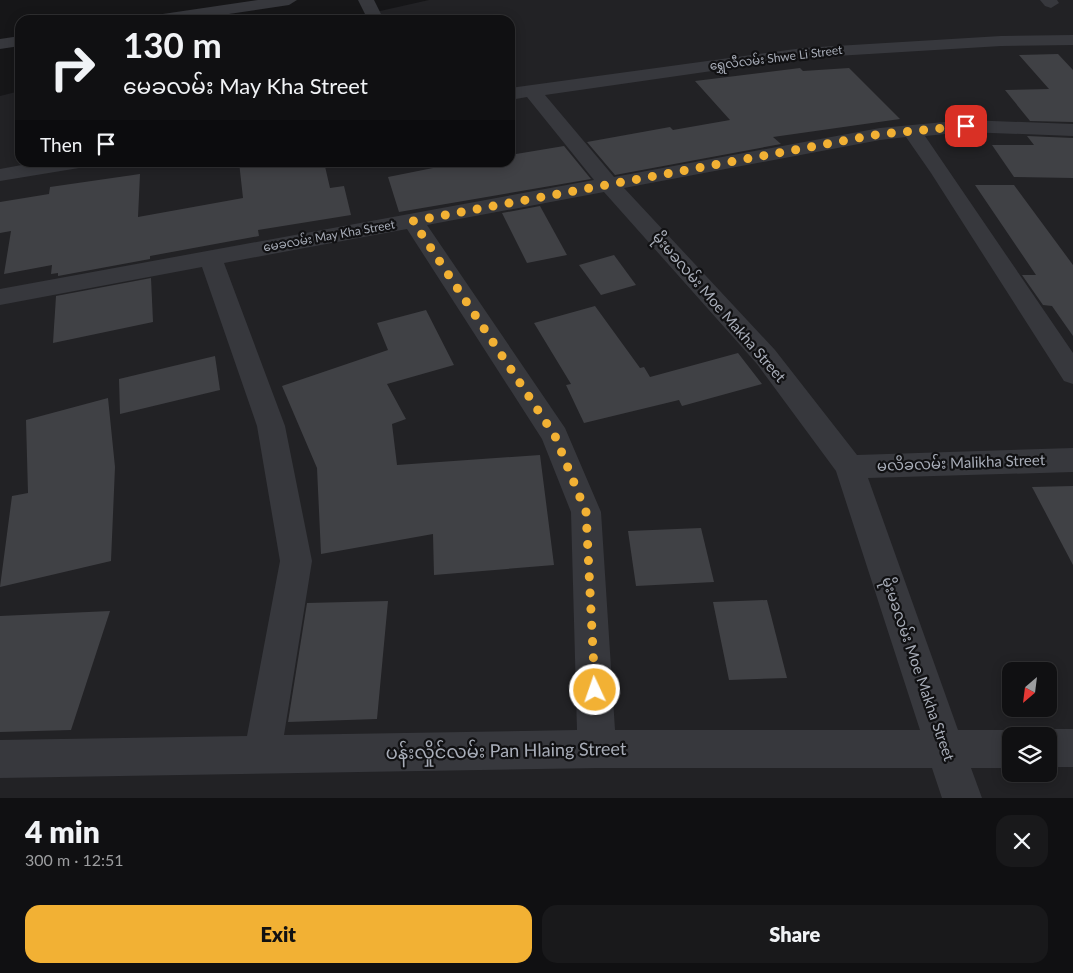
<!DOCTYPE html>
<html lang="en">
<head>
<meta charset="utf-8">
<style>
  body { margin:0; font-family:Lato,"Noto Sans Myanmar",sans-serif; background:#19191b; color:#f1f3f6; height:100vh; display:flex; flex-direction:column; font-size:19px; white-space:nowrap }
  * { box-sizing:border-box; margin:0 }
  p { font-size:16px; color:#9c9d9f }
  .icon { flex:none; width:28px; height:28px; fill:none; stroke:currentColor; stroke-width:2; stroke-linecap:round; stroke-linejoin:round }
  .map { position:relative; height:798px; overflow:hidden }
  .panel { display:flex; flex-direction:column; background:#101012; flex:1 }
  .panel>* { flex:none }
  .top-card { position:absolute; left:15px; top:15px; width:500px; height:152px; border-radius:15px; box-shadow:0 2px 12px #0003,0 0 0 1px #303032; background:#101012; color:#f1f3f6; overflow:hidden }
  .needle { width:32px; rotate:208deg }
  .tools { position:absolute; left:1002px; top:662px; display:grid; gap:10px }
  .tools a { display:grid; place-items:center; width:55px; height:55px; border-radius:10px; background:#101012; box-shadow:0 2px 12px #0003,0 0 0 1px #303032; font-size:25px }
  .pin { position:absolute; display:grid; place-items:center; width:42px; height:42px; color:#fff; margin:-21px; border-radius:10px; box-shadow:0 2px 8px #0006 }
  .me { position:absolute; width:55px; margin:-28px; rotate:357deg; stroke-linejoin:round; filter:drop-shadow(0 0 4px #0008) }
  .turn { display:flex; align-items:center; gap:18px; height:105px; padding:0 25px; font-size:22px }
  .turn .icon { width:65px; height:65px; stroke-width:2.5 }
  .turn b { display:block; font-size:35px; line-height:42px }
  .then { display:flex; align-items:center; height:48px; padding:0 25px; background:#0003; gap:10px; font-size:19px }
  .round { display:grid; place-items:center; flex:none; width:52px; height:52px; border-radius:15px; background:#19191b }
  .summary { display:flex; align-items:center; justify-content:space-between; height:85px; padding:0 25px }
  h1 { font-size:30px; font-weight:800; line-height:38px }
  .action { display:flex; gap:10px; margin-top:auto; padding:10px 25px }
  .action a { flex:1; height:58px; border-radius:15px; background:#f2b134; color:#111; font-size:20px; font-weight:800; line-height:58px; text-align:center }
  .action a+a { background:#19191b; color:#f1f3f6 }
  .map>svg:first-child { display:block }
  .built { fill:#222225; fill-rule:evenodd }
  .building { fill:#404145 }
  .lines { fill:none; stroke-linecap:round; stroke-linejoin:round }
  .minor { fill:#37383d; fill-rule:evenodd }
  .route { stroke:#f2b134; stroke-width:9; stroke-dasharray:0 16.2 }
  .labels { text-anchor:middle; stroke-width:4.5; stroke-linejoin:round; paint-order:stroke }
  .far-street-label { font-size:12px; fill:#a8adb8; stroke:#111113 }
  .street-label { font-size:15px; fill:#a8adb8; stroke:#111113 }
  .near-street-label { font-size:18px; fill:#a8adb8; stroke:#111113 }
</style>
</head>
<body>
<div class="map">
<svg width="1073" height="798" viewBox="0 0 1073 798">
  <rect width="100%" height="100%" fill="#161618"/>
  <path class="built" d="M429,0H1073V798H0V96L20,91V162H510V20H340ZM1011,671H1049V709H1011ZM1011,736H1049V774H1011Z"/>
  <g class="building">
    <polygon points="1058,54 1073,70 1073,122 1030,121 1005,90 1049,89 1019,55"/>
    <polygon points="800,68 803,71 849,68 900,119 773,137 781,144 615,175 587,142 670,127 673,130 730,120 695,81"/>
    <polygon points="1027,136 1073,138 1073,178 1014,177 992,145 1034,145"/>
    <polygon points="564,146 591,179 399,212 388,177 463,162 510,162 510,155"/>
    <polygon points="239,162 324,162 330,188 344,186 351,215 258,230 259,236 150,256 150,259 58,276 58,273 51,274 52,265 4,274 11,231 0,233 0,202 49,194 50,187 140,174 138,217 243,198"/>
    <polygon points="975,185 1014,185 1073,265 1073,336 1052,306 1043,305 1022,275 1036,275"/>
    <polygon points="540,206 567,255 527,263 502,213"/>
    <polygon points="614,255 636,285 601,295 579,265"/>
    <polygon points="151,278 153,322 53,343 56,296"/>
    <polygon points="595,306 640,368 644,367 650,377 738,353 762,384 682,406 679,400 584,423 566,385 571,384 534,323"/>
    <polygon points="426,310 454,365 387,384 406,419 392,424 397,465 540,455 554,565 434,575 433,534 321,554 317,468 282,386 388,350 377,323"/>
    <polygon points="215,356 220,390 120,414 119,379"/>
    <polygon points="108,398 115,467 111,561 0,587 12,496 28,493 26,420"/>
    <polygon points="1073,486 1073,565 1032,487"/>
    <polygon points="701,528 714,582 636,586 628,531"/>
    <polygon points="767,600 787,678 729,680 713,602"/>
    <polygon points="388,601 377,719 288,722 307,603"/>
    <polygon points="110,611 71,730 0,732 0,616"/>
  </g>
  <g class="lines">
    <g class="minor">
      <polygon points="258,0 297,0 289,5 188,20 148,20 156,15"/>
      <polygon points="358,0 374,0 384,20 368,20"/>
      <polygon points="1040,0 1057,0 1059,3 1051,8 1045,6"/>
      <path d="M1073,35V45L1001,46L803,58L545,95L614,177L880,128L966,120L1073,124V136L966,132L925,136L1073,353V384L1064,381L931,173L906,137L880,140L624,188L775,350L857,455L1073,448V472L868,478L958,730H1011L1025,736H1011V768H971L982,798H942L932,768H597L0,778V740L247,736L280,561L257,426L202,267L0,305V289L594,180L527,97L510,100V88L803,48L1001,36ZM604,192L757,364L836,471L920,730H615L601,512L565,428L427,225ZM407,229L542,439L571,512L577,730L284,735L312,561L285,426L224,263Z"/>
      <polygon points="20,36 20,46 0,49 0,39"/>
      <polygon points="38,162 89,162 86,166 79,168 0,181 0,169"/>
      <polygon points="1049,729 1073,729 1073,767 1049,767 1049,736 1035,736"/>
    </g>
  </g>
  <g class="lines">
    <polyline class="route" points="595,690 586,512 555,436 413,221 880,134 966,126"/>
  </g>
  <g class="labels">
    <g class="far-street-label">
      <text transform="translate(776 58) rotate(-7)" y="4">ရွှေလီလမ်း Shwe Li Street</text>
      <text transform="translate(329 236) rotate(-10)" y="4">မေခလမ်း May Kha Street</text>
    </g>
    <g class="street-label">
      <text transform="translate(719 307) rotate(49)" y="5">မိုးမခလမ်း Moe Makha Street</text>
      <text transform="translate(961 463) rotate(-2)" y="5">မလိခလမ်း Malikha Street</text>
      <text transform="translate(918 669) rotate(71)" y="5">မိုးမခလမ်း Moe Makha Street</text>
    </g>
    <g class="near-street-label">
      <text transform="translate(506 751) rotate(-1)" y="6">ပန်းလှိုင်လမ်း Pan Hlaing Street</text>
    </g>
  </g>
</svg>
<div class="tools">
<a><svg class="needle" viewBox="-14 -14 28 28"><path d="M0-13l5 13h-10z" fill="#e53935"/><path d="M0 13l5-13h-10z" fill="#9c9d9f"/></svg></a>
<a><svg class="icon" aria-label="layers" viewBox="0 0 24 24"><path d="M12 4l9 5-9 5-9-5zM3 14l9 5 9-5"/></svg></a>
</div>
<div class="pin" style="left:966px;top:126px;background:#d93025"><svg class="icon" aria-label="arrive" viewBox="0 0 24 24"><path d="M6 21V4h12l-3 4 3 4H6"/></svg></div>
<svg class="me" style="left:595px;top:690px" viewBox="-20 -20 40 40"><circle r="17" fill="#f2b134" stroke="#fff" stroke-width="3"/><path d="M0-11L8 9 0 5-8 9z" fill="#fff"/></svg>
<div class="top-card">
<div class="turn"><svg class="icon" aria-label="right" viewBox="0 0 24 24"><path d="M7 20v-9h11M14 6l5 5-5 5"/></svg><div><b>130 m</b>မေခလမ်း May Kha Street</div></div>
<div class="then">Then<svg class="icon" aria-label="arrive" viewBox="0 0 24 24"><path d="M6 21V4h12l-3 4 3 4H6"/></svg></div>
</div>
</div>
<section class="panel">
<div class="summary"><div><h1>4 min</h1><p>300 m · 12:51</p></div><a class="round"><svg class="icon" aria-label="close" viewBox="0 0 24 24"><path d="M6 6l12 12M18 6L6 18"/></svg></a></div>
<div class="action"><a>Exit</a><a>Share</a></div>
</section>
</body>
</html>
